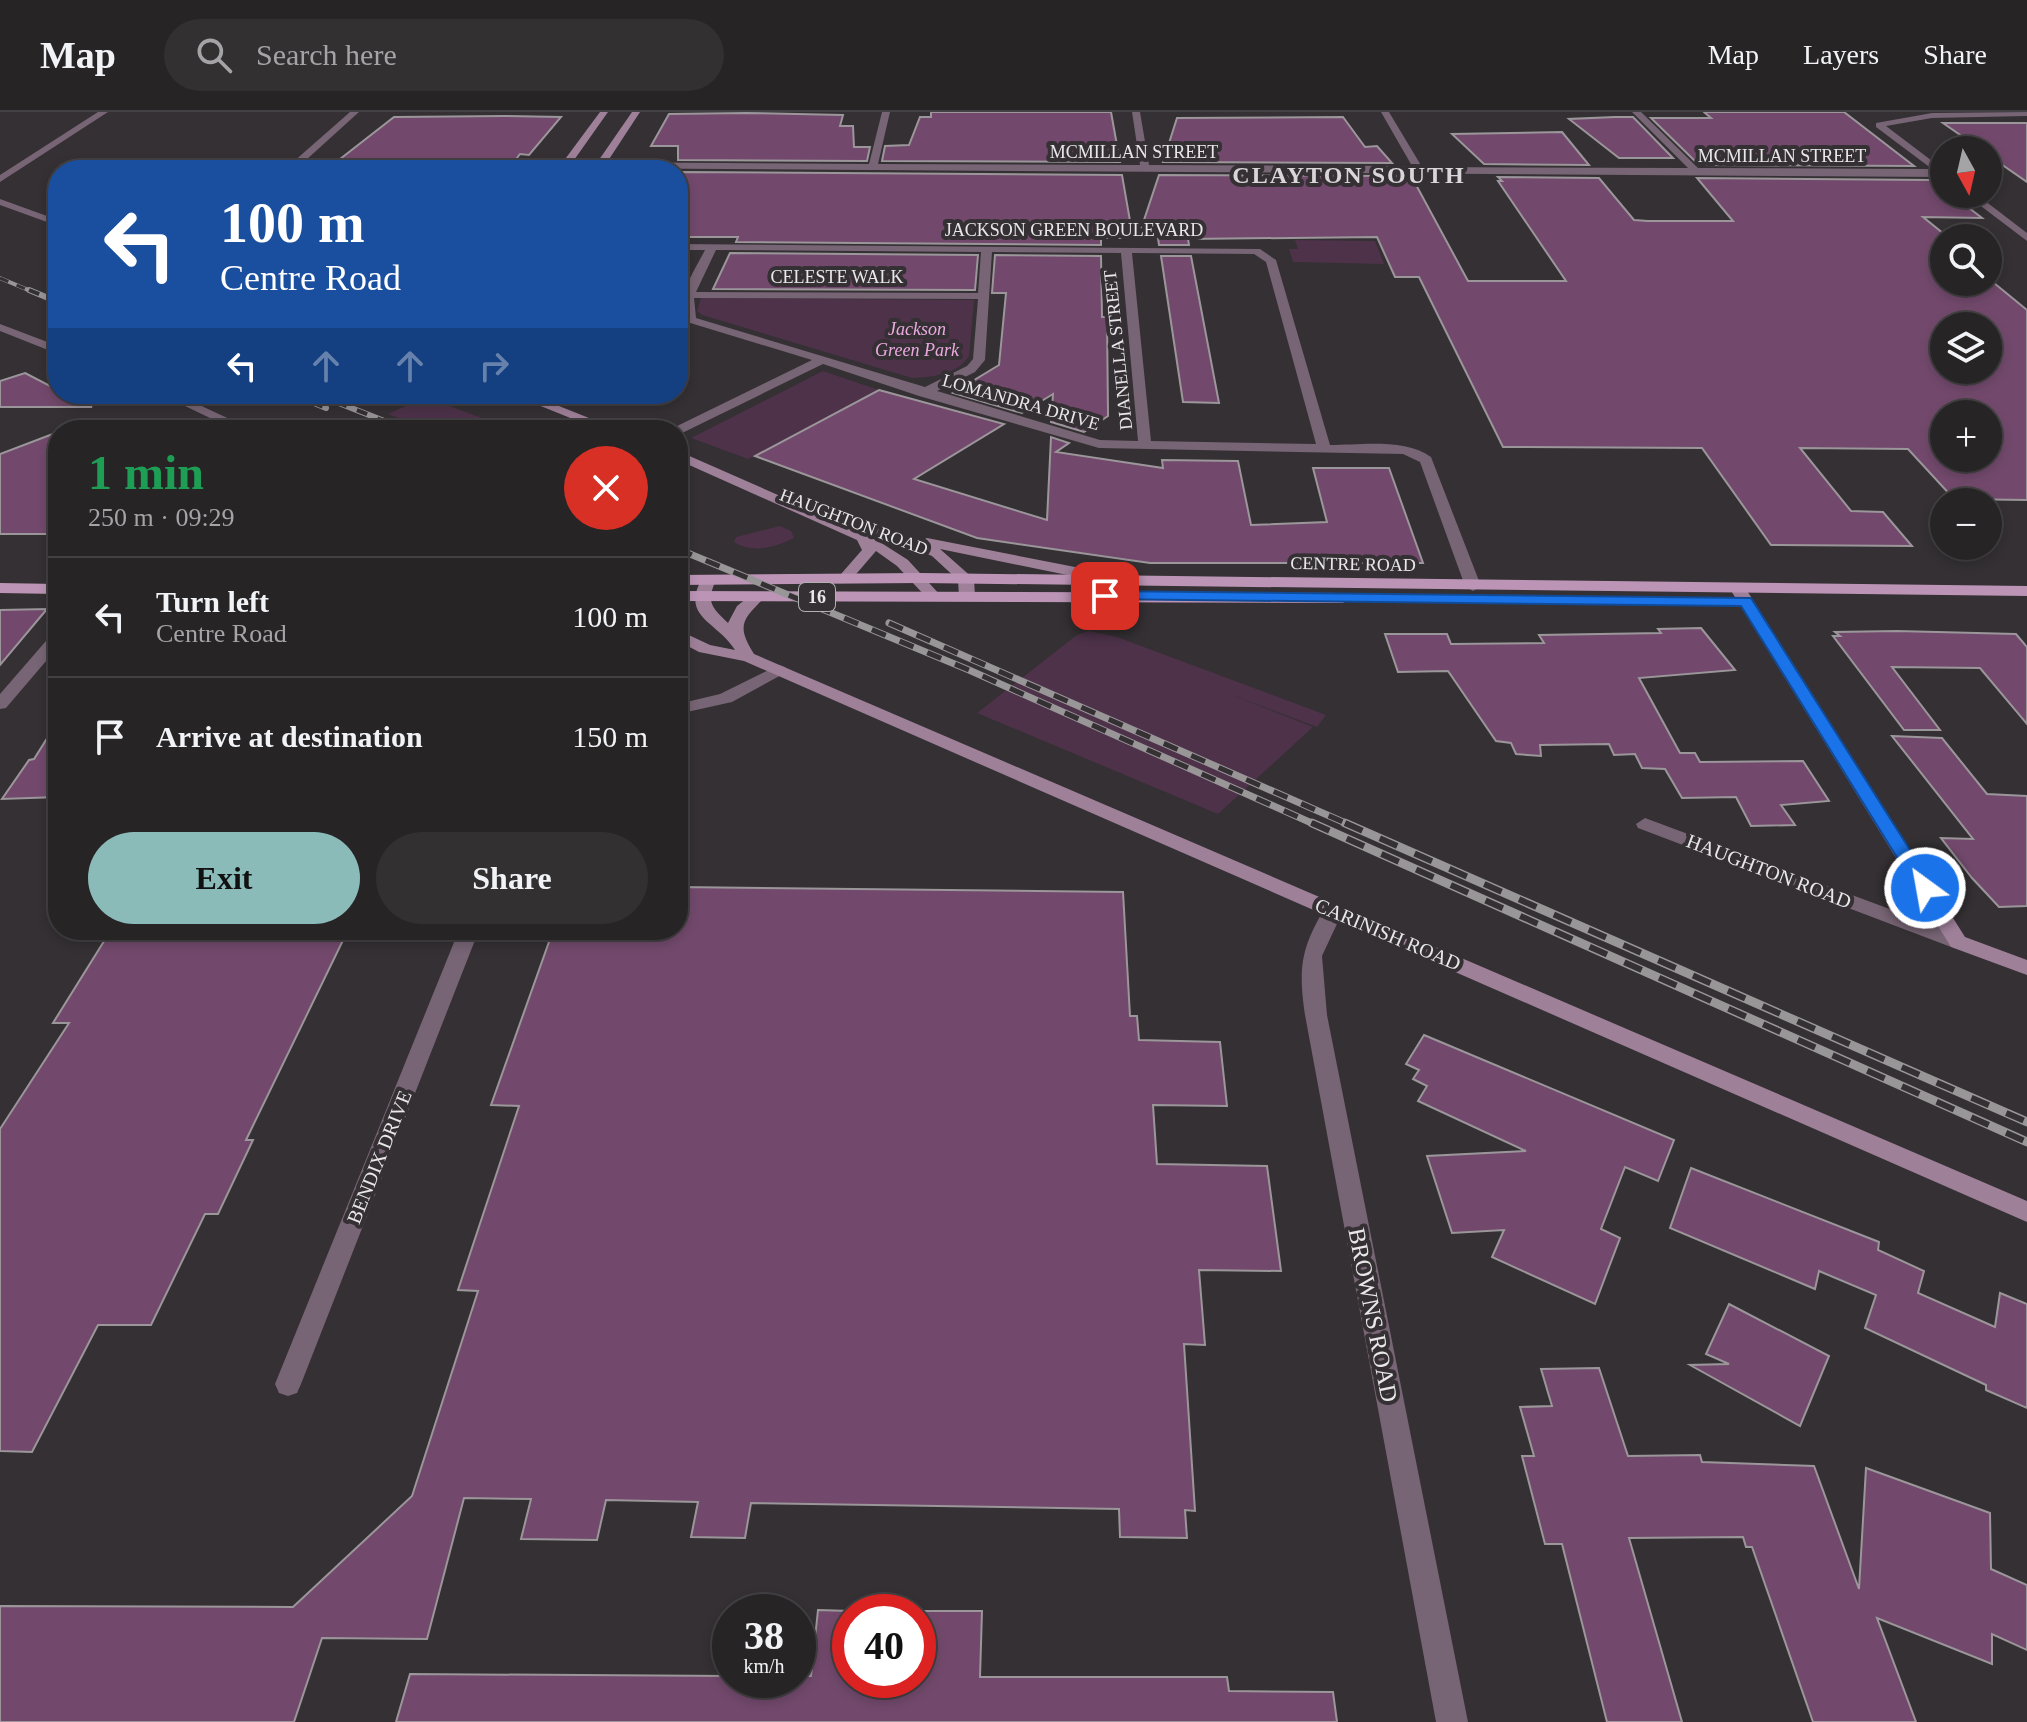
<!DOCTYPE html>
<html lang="en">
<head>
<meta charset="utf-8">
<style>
  body { margin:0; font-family:"Times New Roman",serif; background:#333032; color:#f1f3f6; height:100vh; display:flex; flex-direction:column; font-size:30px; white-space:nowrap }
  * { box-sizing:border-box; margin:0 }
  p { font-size:26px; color:#a4a4a7 }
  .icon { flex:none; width:44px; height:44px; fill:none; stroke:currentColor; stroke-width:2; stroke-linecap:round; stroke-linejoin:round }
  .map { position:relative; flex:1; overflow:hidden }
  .sheet { position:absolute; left:48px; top:308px; width:640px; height:520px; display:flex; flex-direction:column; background:#272426; border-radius:32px; box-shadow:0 4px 12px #0003,0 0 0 2px #434143 }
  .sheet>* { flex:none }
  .banner { position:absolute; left:48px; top:48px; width:640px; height:244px; border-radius:32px; box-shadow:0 4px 12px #0003,0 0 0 2px #434143; background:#1a4fa0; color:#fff; overflow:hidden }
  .needle { width:52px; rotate:172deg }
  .controls { position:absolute; left:1930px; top:24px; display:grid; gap:16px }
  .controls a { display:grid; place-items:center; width:72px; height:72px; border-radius:50%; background:#272426; box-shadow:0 4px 12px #0003,0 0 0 2px #434143; font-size:40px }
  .speed { position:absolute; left:712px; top:1482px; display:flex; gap:16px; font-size:40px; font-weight:700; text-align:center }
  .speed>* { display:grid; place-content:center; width:104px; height:104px; border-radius:50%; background:#272426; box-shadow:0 4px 12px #0003,0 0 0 2px #434143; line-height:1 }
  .speed small { font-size:20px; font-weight:400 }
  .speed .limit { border:12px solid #d22; background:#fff; color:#111 }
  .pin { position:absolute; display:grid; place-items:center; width:68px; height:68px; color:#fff; margin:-34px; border-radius:16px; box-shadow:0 4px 12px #0006 }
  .me { position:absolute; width:88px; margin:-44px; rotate:328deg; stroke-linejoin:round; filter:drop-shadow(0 0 6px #0008) }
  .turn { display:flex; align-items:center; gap:28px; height:168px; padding:0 40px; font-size:36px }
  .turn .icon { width:104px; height:104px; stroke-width:2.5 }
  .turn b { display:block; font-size:56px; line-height:68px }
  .lanes { display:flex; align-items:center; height:76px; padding:0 40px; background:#0003; justify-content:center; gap:40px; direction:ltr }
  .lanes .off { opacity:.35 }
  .round { display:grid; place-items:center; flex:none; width:84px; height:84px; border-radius:42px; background:#333032 }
  .summary { display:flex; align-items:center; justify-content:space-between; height:136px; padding:0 40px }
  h1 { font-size:48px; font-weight:600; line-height:60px; color:#1e9e55 }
  .cta { display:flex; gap:16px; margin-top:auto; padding:16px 40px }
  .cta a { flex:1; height:92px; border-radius:48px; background:#8bbbb9; color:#111; font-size:32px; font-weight:600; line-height:92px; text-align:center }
  .cta a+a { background:#333032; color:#f1f3f6 }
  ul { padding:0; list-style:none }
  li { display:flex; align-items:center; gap:24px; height:120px; padding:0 40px; border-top:2px solid #434143 }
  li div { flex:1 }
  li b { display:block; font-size:30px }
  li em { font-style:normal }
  header { display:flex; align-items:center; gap:48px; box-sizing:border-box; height:112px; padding:0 40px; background:#272426; border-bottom:2px solid #434143 }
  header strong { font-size:38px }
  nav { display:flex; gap:44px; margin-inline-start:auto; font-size:28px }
  .search { width:560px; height:72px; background:#333032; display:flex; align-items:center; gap:20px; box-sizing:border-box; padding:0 28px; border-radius:44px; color:#a4a4a7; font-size:30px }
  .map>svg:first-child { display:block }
  .green { fill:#4d3249 }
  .building { fill:#72496c; stroke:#9b969a; stroke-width:2; fill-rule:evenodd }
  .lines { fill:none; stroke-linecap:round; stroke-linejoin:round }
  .street { fill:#776474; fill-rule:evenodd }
  .secondary { fill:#9e8099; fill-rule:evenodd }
  .primary { fill:#bc95b6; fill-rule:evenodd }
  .rail-far3-casing { stroke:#999698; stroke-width:4 }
  .rail-far2-casing { stroke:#999698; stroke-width:6 }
  .rail-far1-casing { stroke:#999698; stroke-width:7 }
  .rail-casing { stroke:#999698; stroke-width:9 }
  .rail-far3 { stroke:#343033; stroke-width:3; stroke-dasharray:9; stroke-linecap:butt }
  .rail-far2 { stroke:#343033; stroke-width:4; stroke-dasharray:11; stroke-linecap:butt }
  .rail-far1 { stroke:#343033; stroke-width:5; stroke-dasharray:15; stroke-linecap:butt }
  .rail { stroke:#343033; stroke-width:6; stroke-dasharray:19; stroke-linecap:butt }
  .route { fill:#1a73e8; stroke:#114b97; stroke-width:2 }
  .labels { text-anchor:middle; stroke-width:8; stroke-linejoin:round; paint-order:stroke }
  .far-street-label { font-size:18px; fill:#e9e7e9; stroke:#343033 }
  .far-park-label { font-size:18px; font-style:italic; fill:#eba9e0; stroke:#343033 }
  .shield { fill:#343033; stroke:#b3b0b2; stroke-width:2 }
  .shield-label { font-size:18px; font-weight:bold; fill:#e9e7e9 }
  .street-label { font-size:20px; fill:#e9e7e9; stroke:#343033 }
  .far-district-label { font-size:24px; font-weight:bold; letter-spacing:2px; fill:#dad5d9; stroke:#343033 }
  .near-street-label { font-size:24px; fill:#e9e7e9; stroke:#343033 }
</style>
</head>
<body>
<header>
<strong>Map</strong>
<div class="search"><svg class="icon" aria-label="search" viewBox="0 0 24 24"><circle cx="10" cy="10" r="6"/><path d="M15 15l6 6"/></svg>Search here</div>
<nav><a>Map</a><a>Layers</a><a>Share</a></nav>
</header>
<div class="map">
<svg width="2027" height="1610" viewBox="0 0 2027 1610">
  <rect width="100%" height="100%" fill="#343033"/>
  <g class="green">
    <polygon points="1295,128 1375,129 1384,152 1293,150 1289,137 1298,137"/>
    <path d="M701,186L974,188L969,244C957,263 933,265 912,266L702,203L697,199Z"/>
    <polygon points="823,259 879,278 748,347 691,326"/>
    <polygon points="425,285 514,318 429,318 388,302"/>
    <path d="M780,414L791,419L794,426C776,435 752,442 734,430L736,425Z"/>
    <polygon points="1089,519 1117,525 1326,603 1317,615 1222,579 1313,615 1218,702 977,601 1077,523"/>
  </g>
  <g class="building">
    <polygon points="931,0 1111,0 1120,50 882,49 885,34 909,33 920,5 931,5"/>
    <polygon points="1704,0 1844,0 1914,54 1699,53 1651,6 1711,6"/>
    <polygon points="746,1 843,3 840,14 853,14 854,35 870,35 867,49 678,48 678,34 651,34 669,2"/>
    <polygon points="394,5 504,4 561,5 529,43 520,42 508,58 326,58"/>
    <polygon points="1343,5 1365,35 1377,34 1392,51 1163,50 1177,6"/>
    <polygon points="1615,5 1633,5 1673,46 1619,46 1569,7"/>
    <polygon points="1943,11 2027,11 2027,70 1988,43 1988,38 1982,38"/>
    <polygon points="1562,20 1589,53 1484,52 1452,22"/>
    <polygon points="678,60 1122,63 1133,126 1101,126 1101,133 736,130 738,125 678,125"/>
    <path d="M1159,63L1403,64L1408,70L1414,69L1468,169H1566L1498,69H1502L1498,65L1599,66L1634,108L1648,109H1733L1697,66L1932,68L1944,77V82H1951L1982,106L1923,105L1949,126H1939L1944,130V170H1988V166L2027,198V388L1954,387L1908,337L1800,336L1851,399L1883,400L1912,434L1771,433L1702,336L1503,335L1419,165H1395L1377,125L1188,127L1189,133H1159L1158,126H1138ZM1944,214H1988V258H1944ZM1944,302H1988V346H1944Z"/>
    <polygon points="730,141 978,143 975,178 713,177"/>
    <polygon points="995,143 1101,144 1102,205 1107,205 1108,304 1084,320 1051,310 1053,282 1022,301 953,281 999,253 1006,181 992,181"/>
    <polygon points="1161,144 1191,144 1219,291 1183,290"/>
    <polygon points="25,261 58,278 58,282 67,282 92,295 0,295 0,269"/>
    <polygon points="879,278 1004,312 914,367 1047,408 1051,325 1069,331 1056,340 1163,356 1162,348 1238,349 1251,413 1327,410 1313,356 1389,356 1423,451 1150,451 977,426 755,344"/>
    <polygon points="58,320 58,422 0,422 0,342"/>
    <polygon points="47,497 0,553 0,498"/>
    <polygon points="1701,516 1735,558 1639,566 1680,641 1695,641 1700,650 1803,649 1829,689 1781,693 1795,713 1751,714 1736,685 1682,686 1665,657 1642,656 1635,642 1614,643 1609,632 1540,633 1541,644 1516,642 1511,631 1496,629 1448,559 1398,560 1385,522 1447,522 1451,532 1544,531 1539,523 1661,521 1658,517"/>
    <polygon points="1897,519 2016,522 2027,535 2027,612 1980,556 1892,555 1940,618 1904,618 1833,524 1840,524 1835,520"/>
    <polygon points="58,609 58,685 2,687 29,648 34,647"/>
    <polygon points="1892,624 1942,626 1987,682 2027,684 2027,794 1999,795 1972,766 1941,726 1973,727"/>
    <polygon points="678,775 1123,780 1130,904 1137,904 1139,928 1220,930 1227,994 1153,993 1157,1052 1267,1054 1281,1159 1199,1158 1205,1233 1184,1232 1195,1399 1185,1398 1187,1426 1120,1425 1119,1397 751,1391 745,1426 691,1425 698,1390 606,1388 597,1428 521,1427 531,1387 464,1386 427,1527 322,1526 294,1610 0,1610 0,1494 293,1495 412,1384 478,1179 458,1178 519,994 491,993 550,827 605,828 608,818 678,818"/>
    <polygon points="111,818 348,818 246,1028 253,1028 218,1102 205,1102 151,1213 98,1213 32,1340 0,1339 0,1017 69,911 53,911"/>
    <polygon points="1424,923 1674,1028 1658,1069 1625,1055 1601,1117 1620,1126 1595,1192 1492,1145 1504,1118 1452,1121 1427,1044 1526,1039 1418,989 1427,974 1413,967 1419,958 1406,952"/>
    <polygon points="1691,1056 1879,1130 1878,1138 1924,1159 1918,1181 1995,1215 2000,1181 2027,1192 2027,1296 1986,1278 1986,1273 1865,1216 1876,1183 1819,1159 1815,1177 1670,1116"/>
    <polygon points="1729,1192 1829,1244 1800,1314 1690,1253 1729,1252 1706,1242"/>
    <polygon points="1599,1256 1628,1344 1700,1343 1702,1350 1814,1354 1859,1477 1866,1356 1990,1401 1991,1457 2027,1473 2027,1538 1992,1522 1992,1552 1877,1506 1916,1610 1813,1610 1752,1435 1746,1435 1743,1425 1629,1426 1682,1610 1607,1610 1562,1432 1545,1432 1522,1344 1534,1344 1520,1295 1552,1294 1541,1257"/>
    <polygon points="818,1498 850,1499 850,1568 918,1568 918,1499 982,1499 980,1565 1227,1565 1229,1579 1333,1580 1337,1610 396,1610 410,1562 730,1564 730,1568 798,1568 798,1564 811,1564"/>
  </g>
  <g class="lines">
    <g class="street">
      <polygon points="98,0 108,0 0,70 0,63"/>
      <polygon points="350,0 359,0 295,58 284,58"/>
      <polygon points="882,0 890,0 878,52 1140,53 1132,0 1140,0 1149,53 1412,54 1381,0 1389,0 1422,55 1688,56 1632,0 1641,0 1698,56 1932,57 1876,15 1876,11 1932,1 2027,0 2027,4 1932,6 1886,14 1944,58 1944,65 566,56 561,53 566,50 869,52"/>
      <polygon points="1965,82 1976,82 2027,121 2027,129"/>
      <polygon points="0,87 58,108 58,114 0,93"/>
      <path d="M678,132L1260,137L1276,148L1330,333C1360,333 1405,326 1431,345L1481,474L1473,479L1465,474L1420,350L1403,342L1099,336L919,284L823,252L678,323V318L673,316L812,248L687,210C674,186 694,160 705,138H678ZM716,138L981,140L978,181L696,180ZM992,140L1121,141L1138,329L1100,328L937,279L975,260L985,248ZM1132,141L1254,142L1266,150L1316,332L1151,329ZM694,186L978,187L973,247L967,254L925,275L696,206Z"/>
      <polygon points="0,212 58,234 58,242 0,219"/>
      <polygon points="160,282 176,282 253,318 235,318"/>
      <polygon points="58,520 58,535 6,596 0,597 0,582 52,522"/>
      <polygon points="779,553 785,555 787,558 785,561 732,590 678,602 678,592 720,582"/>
      <polygon points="1645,706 1965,825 1968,830 1965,835 1951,835 1638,716 1636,712"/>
      <path d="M1333,792L1343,799L1322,844L1327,903L1468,1610H1436L1305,903C1298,855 1301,836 1326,794Z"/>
      <polygon points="459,818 479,818 301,1272 297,1281 288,1284 279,1281 275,1272"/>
    </g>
    <g class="secondary">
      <polygon points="600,0 608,0 567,58 557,58"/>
      <polygon points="632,0 640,0 602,58 592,58"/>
      <polygon points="511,282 529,282 619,318 600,318"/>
      <polygon points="678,339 869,423 908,448 941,484 933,489 928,487 897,454 876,439 851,468 841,468 841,462 862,438 857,428 678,348"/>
      <polygon points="842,400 920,429 927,426 1111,462 1119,467 1111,472 940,437 974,467 975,484 967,489 959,484 958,468 932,444 837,407 837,401"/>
      <path d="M708,463L716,468C706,490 711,495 728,511L737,494L752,482H762L765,485C744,507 735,512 754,542L2027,1089V1110L744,549L699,540L678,529V518L710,533L735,538C717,509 679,505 703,465Z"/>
      <polygon points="1738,472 1746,477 1965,825 2027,848 2027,863 1951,835 1730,477"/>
    </g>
    <g class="primary">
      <polygon points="921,461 2027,474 2027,484 921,471 678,473 678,463"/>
      <polygon points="0,471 58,472 58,482 0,481"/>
      <polygon points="678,479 1343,481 1351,486 1343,491 678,489"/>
    </g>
    <defs>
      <polyline id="rail-far3" points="0,166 33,180"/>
      <g id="rail-far2">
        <polyline points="29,178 58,190"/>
        <polyline points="292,282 326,296"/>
        <polyline points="316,282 407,318"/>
      </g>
      <g id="rail-far1">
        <polyline points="678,437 969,558 1316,713"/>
        <polyline points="889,511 1350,713"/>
      </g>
      <g id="rail">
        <polyline points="1312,711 2027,1030"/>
        <polyline points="1345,711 2027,1010"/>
      </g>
    </defs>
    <use href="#rail-far3" class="rail-far3-casing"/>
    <use href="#rail-far2" class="rail-far2-casing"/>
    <use href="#rail-far1" class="rail-far1-casing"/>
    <use href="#rail" class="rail-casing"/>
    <use href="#rail-far3" class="rail-far3"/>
    <use href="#rail-far2" class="rail-far2"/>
    <use href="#rail-far1" class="rail-far1"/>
    <use href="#rail" class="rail"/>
  </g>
  <polygon class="route" points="1105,479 1751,486 1934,776 1931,781 1919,781 1741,494 1100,487 1098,484"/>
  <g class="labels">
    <g class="far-street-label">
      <text x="1134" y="46">MCMILLAN STREET</text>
      <text x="1782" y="50">MCMILLAN STREET</text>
      <text x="1074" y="124">JACKSON GREEN BOULEVARD</text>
      <text x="837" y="171">CELESTE WALK</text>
      <text transform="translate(1118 238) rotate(-96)" y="6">DIANELLA STREET</text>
      <text transform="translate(1021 290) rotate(16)" y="6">LOMANDRA DRIVE</text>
      <text transform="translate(854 410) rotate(21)" y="6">HAUGHTON ROAD</text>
      <text transform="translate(1353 452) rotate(1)" y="6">CENTRE ROAD</text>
    </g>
    <g class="far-park-label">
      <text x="917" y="223">Jackson<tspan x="917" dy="21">Green Park</tspan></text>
    </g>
    <rect class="shield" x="799" y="471" width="36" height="28" rx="6"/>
    <g class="shield-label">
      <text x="817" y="491">16</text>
    </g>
    <g class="street-label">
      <text transform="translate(1769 759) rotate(21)" y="7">HAUGHTON ROAD</text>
      <text transform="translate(1388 822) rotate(23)" y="7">CARINISH ROAD</text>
      <text transform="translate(379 1045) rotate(-68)" y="7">BENDIX DRIVE</text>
    </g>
    <g class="far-district-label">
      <text x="1349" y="71">CLAYTON SOUTH</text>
    </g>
    <g class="near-street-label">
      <text transform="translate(1373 1203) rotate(79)" y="8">BROWNS ROAD</text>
    </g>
  </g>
</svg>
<div class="controls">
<a><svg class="needle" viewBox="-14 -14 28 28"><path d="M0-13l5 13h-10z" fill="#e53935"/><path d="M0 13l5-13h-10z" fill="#a4a4a7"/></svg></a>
<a><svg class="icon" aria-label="search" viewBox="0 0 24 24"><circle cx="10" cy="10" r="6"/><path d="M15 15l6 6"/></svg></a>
<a><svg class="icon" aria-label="layers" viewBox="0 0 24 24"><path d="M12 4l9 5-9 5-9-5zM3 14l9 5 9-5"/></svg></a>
<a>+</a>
<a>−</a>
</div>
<div class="speed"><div>38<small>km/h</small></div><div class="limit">40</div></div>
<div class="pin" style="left:1105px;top:484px;background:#d93025"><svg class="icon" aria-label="arrive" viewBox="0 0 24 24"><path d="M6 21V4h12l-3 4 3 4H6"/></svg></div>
<svg class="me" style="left:1925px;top:776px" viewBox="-20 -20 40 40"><circle r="17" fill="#1a73e8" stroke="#fff" stroke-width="3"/><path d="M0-11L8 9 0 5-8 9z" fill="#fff"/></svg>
<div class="banner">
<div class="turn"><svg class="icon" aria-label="left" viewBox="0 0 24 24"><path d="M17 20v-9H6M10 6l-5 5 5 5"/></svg><div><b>100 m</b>Centre Road</div></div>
<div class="lanes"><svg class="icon" aria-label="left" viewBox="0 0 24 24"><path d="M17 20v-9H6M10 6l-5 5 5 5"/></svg><svg class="icon off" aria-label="ahead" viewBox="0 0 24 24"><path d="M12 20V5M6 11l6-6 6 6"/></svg><svg class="icon off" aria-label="ahead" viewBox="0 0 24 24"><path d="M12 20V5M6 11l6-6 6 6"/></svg><svg class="icon off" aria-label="right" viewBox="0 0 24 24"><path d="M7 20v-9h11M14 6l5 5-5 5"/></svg></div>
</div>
<section class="sheet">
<div class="summary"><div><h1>1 min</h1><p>250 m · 09:29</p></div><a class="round" style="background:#d93025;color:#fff"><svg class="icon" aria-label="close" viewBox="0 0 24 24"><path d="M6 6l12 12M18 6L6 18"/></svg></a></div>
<ul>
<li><svg class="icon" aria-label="left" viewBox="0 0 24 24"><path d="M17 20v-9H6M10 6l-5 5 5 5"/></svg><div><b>Turn left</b><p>Centre Road</p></div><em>100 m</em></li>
<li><svg class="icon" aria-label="arrive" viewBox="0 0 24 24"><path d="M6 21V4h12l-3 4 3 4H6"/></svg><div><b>Arrive at destination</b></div><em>150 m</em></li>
</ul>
<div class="cta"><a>Exit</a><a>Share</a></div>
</section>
</div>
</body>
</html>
